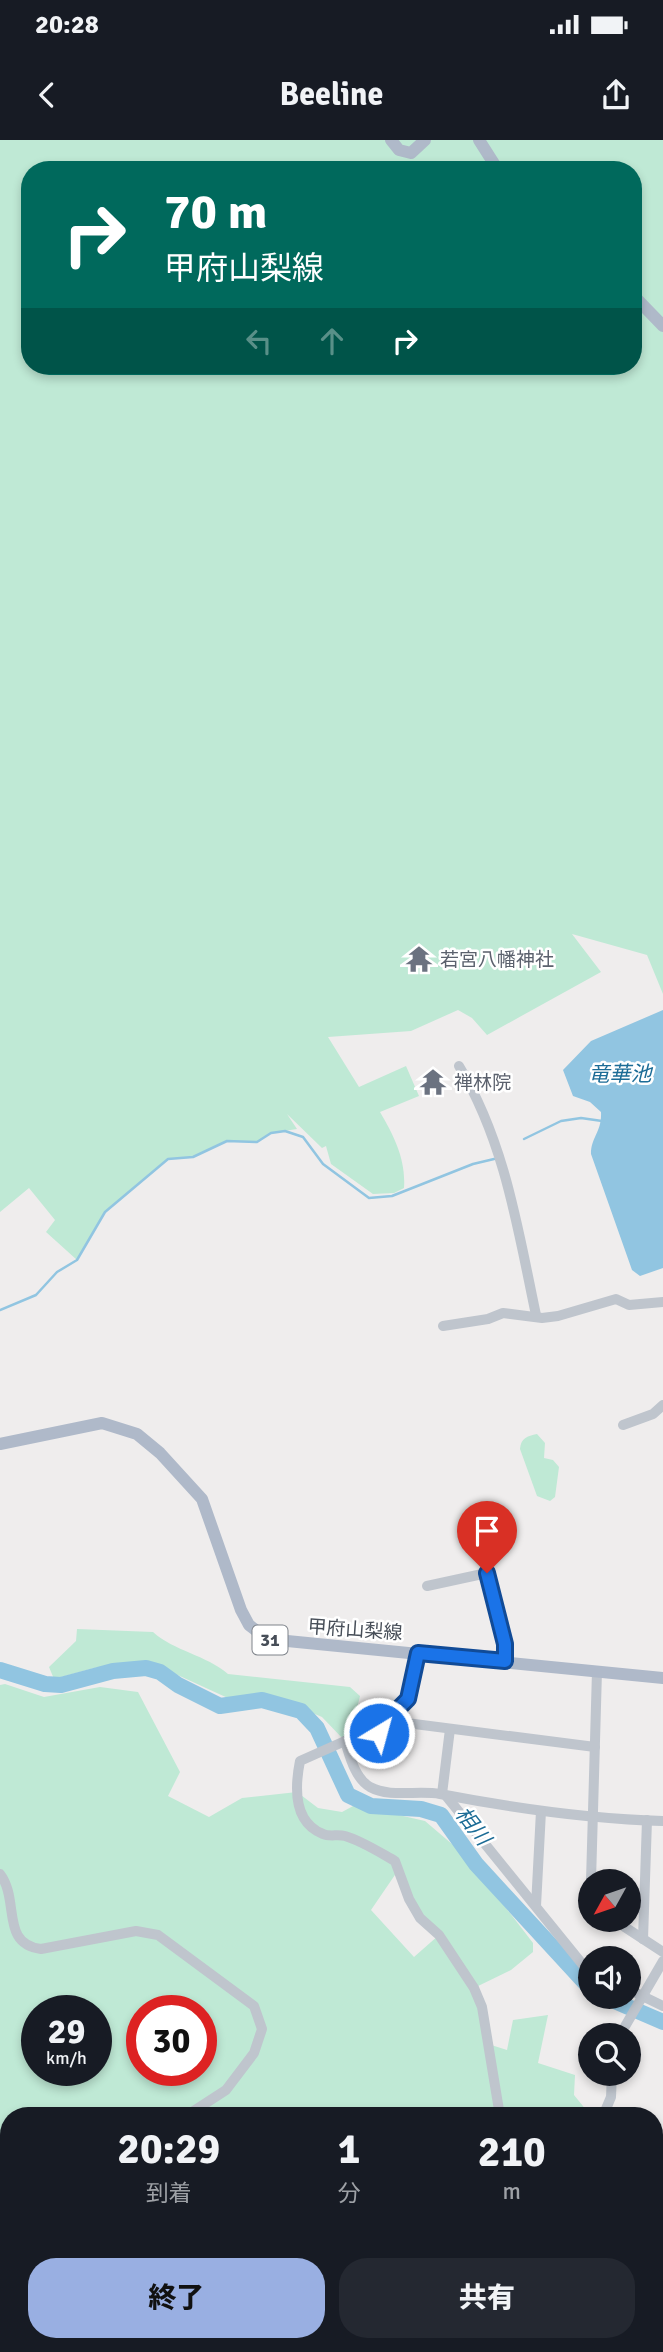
<!DOCTYPE html>
<html lang="ja">
<head>
<meta charset="utf-8">
<style>
  body { margin:0; font-family:Signika,"Noto Sans JP",sans-serif; background:#242831; color:#f1f3f6; height:100vh; display:flex; flex-direction:column; font-size:26px; white-space:nowrap }
  * { box-sizing:border-box; margin:0 }
  p { font-size:23px; color:#9ea1a6 }
  .icon { flex:none; width:38px; height:38px; fill:none; stroke:currentColor; stroke-width:2; stroke-linecap:round; stroke-linejoin:round }
  .map { position:relative; flex:1; overflow:hidden }
  .details { position:absolute; left:0px; top:1967px; width:663px; height:245px; display:flex; flex-direction:column; background:#171b24; border-radius:28px 28px 0 0; box-shadow:0 4px 10px #0003 }
  .details>* { flex:none }
  .guide { position:absolute; left:21px; top:21px; width:621px; height:214px; border-radius:28px; box-shadow:0 4px 10px #0003; background:#00695c; color:#fff; overflow:hidden }
  .needle { width:46px; rotate:230deg }
  .controls { position:absolute; left:578px; top:1729px; display:grid; gap:14px }
  .controls a { display:grid; place-items:center; width:63px; height:63px; border-radius:50%; background:#171b24; box-shadow:0 4px 10px #0003; font-size:35px }
  .speed { position:absolute; left:21px; top:1855px; display:flex; gap:14px; font-size:35px; font-weight:700; text-align:center }
  .speed>* { display:grid; place-content:center; width:91px; height:91px; border-radius:50%; background:#171b24; box-shadow:0 4px 10px #0003; line-height:1 }
  .speed small { font-size:18px; font-weight:400 }
  .speed .limit { border:10px solid #d22; background:#fff; color:#111 }
  .pin { position:absolute; display:grid; place-items:center; width:60px; height:60px; color:#fff; margin:-72px -30px; border-radius:50% 50% 50% 0; rotate:-45deg; box-shadow:0 0 7px #0007 }
  .pin .icon { rotate:45deg }
  .me { position:absolute; width:77px; margin:-38px; rotate:37deg; stroke-linejoin:round; filter:drop-shadow(0 0 5px #0008) }
  .turn { display:flex; align-items:center; gap:24px; height:147px; padding:0 28px; font-size:32px }
  .turn .icon { width:91px; height:91px; stroke-width:2.5 }
  .turn b { display:block; font-size:49px; line-height:60px }
  .lanes { display:flex; align-items:center; height:66px; padding:0 28px; background:#0003; justify-content:center; gap:35px; direction:ltr }
  .lanes .off { opacity:.35 }
  .eta { display:flex; justify-content:space-evenly; align-items:center; height:119px; text-align:center }
  .eta b { font-size:42px; font-weight:800; line-height:49px }
  .button { display:flex; gap:14px; margin-top:auto; padding:14px 28px }
  .button a { flex:1; height:80px; border-radius:28px; background:#99afe2; color:#111; font-size:28px; font-weight:800; line-height:80px; text-align:center }
  .button a+a { background:#242831; color:#f1f3f6 }
  .status { display:flex; justify-content:space-between; align-items:center; height:49px; padding:0 35px; background:#171b24; direction:ltr }
  .status svg { height:19px; fill:currentColor }
  header { display:flex; justify-content:space-between; align-items:center; height:91px; padding:0 28px; background:#171b24; font-size:32px; font-weight:800 }
  .map>svg:first-child { display:block }
  .green { fill:#bfe9d5; fill-rule:evenodd }
  .water { fill:#91c5e1 }
  .lines { fill:none; stroke-linecap:round; stroke-linejoin:round }
  .stream { stroke:#91c5e1; stroke-width:2.5 }
  .river { stroke:#91c5e1; stroke-width:16 }
  .minor { stroke:#bfc5cd; stroke-width:10 }
  .major { stroke:#afb9c9; stroke-width:12 }
  .route-casing { stroke:#114b97; stroke-width:18 }
  .route { stroke:#1a73e8; stroke-width:12 }
  .labels { text-anchor:middle; stroke-width:5; stroke-linejoin:round; paint-order:stroke }
  .shield { fill:#fff; stroke:#7e838a; stroke-width:2 }
  .shield-label { font-size:18px; font-weight:bold; fill:#474e58 }
  .worship-label { font-size:19px; fill:#5b616d; stroke:#fff; text-anchor:start }
  .street-label { font-size:19px; fill:#474e58; stroke:#fff }
  .water-label { font-size:21px; font-style:italic; fill:#1c6c96; stroke:#fff }
</style>
</head>
<body>
<div class="status"><b>20:28</b><svg viewBox="0 0 49 12"><path d="M0 12V9h3v3zM5 12V6h3v6zM10 12V3h3v9zM15 12V0h3v12zM26 1h20v11H26zM47 4h2v5h-2z"/></svg></div>
<header><svg class="icon" aria-label="back" viewBox="0 0 24 24"><path d="M15 5l-7 7 7 7"/></svg>Beeline<svg class="icon" aria-label="share" viewBox="0 0 24 24"><path d="M12 15V3M7 8l5-5 5 5M5 13v7h14v-7"/></svg></header>
<div class="map">
<svg width="663" height="2212" viewBox="0 0 663 2212">
  <rect width="100%" height="100%" fill="#efeded"/>
  <g class="green">
    <path d="M0,0H663V854L647,815L572,794L601,832L487,895L472,878L458,870L411,891L328,897L359,947L406,926L419,956L380,972C394,996 406,1019 404,1048L394,1053L373,1054L331,1024L326,1006L322,1008L287,974L297,989L271,993L257,1002L227,1001L193,1017L168,1019L105,1072L77,1120L46,1092L55,1080L29,1048L0,1072ZM30,30H634V226H30Z"/>
    <path d="M537,1294L545,1303L544,1318L553,1320L559,1327L555,1357L550,1361L537,1356L520,1309C521,1298 527,1296 537,1294Z"/>
    <path d="M77,1489L153,1492C174,1511 206,1515 228,1534L350,1547L360,1556L350,1598L345,1601L322,1577L284,1561L254,1557L230,1559L147,1521L94,1528L54,1539L49,1527L76,1501Z"/>
    <path d="M5,1544L44,1557L100,1547L138,1552L180,1632L168,1656L209,1677L242,1658L297,1652L318,1668L342,1672L355,1665L425,1681L466,1716L533,1803V1812L511,1830L474,1848L488,1904L507,1910L513,1880L548,1875L538,1923L575,1935L574,1955L591,1976H9V2150L0,2153V1545ZM399,1729L420,1778L439,1795L414,1817L371,1770ZM37,1871H96V1930H37ZM142,1871H201V1930H142Z"/>
  </g>
  <path class="water" d="M663,870V1128L640,1136L632,1130L591,1014C591,997 602,992 601,972L590,962L573,956L563,930L591,901Z"/>
  <g class="lines">
    <g class="stream">
      <polyline points="524,999 561,981 581,978 602,981"/>
      <polyline points="0,1170 36,1155 57,1132 77,1120 105,1072 168,1019 193,1017 227,1001 257,1002 271,993 285,991 303,997 323,1024 369,1058 392,1056 473,1024 494,1019"/>
      <polyline points="654,2043 663,2043"/>
      <polyline points="0,2137 9,2132"/>
    </g>
    <g class="river">
      <polyline points="0,1530 45,1544 61,1545 113,1531 146,1528 160,1532 178,1545 220,1566 262,1560 301,1571 317,1588 348,1655 371,1666 421,1669 441,1675 476,1724 590,1848"/>
      <polyline points="605,1857 663,1882"/>
    </g>
    <g class="minor">
      <path d="M459,926C505,1002 518,1090 536,1175"/>
      <polyline points="443,1186 488,1179 503,1173 542,1178 558,1176 616,1159 629,1165 663,1162"/>
      <polyline points="623,1285 653,1274 663,1265"/>
      <polyline points="427,1446 487,1433 505,1504 505,1521"/>
      <path d="M418,1513L408,1559L393,1574L387,1589L379,1593H360L345,1601C350,1617 355,1638 370,1647C390,1658 418,1650 440,1654C513,1668 587,1679 663,1681"/>
      <polyline points="391,1581 595,1607"/>
      <path d="M345,1601L300,1621C295,1646 293,1682 323,1694C329,1697 338,1694 345,1696C362,1701 379,1712 395,1721L409,1759L420,1778L439,1795L474,1848L482,1867L500,1976"/>
      <polyline points="442,1654 450,1589"/>
      <polyline points="447,1657 583,1825 590,1828"/>
      <path d="M0,1734C20,1760 0,1804 41,1809L136,1791L158,1795L254,1866L262,1889L254,1913L226,1950L186,1976"/>
      <polyline points="591,1741 597,1531"/>
      <polyline points="536,1766 541,1671"/>
      <polyline points="614,1780 663,1812"/>
      <polyline points="643,1799 647,1680"/>
      <polyline points="628,1849 663,1866"/>
      <polyline points="620,1895 663,1821"/>
      <polyline points="603,1976 611,1957 612,1934"/>
      <polyline points="154,2203 161,2212"/>
      <polyline points="332,2212 357,2203"/>
    </g>
    <g class="major">
      <polyline points="391,0 399,10 411,13 425,0"/>
      <polyline points="479,0 498,30"/>
      <polyline points="634,156 663,186"/>
      <polyline points="0,1304 102,1283 137,1294 160,1313 202,1359 241,1470 249,1485 267,1499 663,1538"/>
    </g>
  </g>
  <g class="lines">
    <defs>
      <polyline id="route" points="379,1593 387,1589 393,1574 408,1559 418,1513 505,1521 505,1504 487,1433"/>
    </defs>
    <use href="#route" class="route-casing"/>
    <use href="#route" class="route"/>
  </g>
  <defs>
    <symbol id="temple-bare" viewBox="-9 -9 18 18"><path d="M0-6L5-2H3V0L6.5 2.5H4V6H1.5V3h-3V6H-4V2.5H-6.5L-3 0V-2H-5Z" fill="#6b7280" stroke="#fff" stroke-width="2.5" paint-order="stroke"/></symbol>
  </defs>
  <g fill-rule="evenodd">
    <use href="#temple-bare" x="400" y="800" width="38" height="38"/>
    <use href="#temple-bare" x="414" y="923" width="38" height="38"/>
  </g>
  <g class="labels">
    <rect class="shield" x="252.5" y="1485.5" width="35" height="29" rx="5"/>
    <g class="shield-label">
      <text x="270" y="1506">31</text>
    </g>
    <g class="worship-label">
      <text x="440" y="826">若宮八幡神社</text>
      <text x="454" y="949">禅林院</text>
    </g>
    <g class="street-label">
      <text transform="translate(355 1489) rotate(4)" y="7">甲府山梨線</text>
    </g>
    <g class="water-label">
      <text x="620" y="941">竜華池</text>
      <text transform="translate(473 1686) rotate(52)" y="7">相川</text>
    </g>
  </g>
</svg>
<div class="controls">
<a><svg class="needle" viewBox="-14 -14 28 28"><path d="M0-13l5 13h-10z" fill="#e53935"/><path d="M0 13l5-13h-10z" fill="#9ea1a6"/></svg></a>
<a><svg class="icon" aria-label="sound" viewBox="0 0 24 24"><path d="M4 9h4l5-4v14l-5-4H4zM17 9q2 3 0 6"/></svg></a>
<a><svg class="icon" aria-label="search" viewBox="0 0 24 24"><circle cx="10" cy="10" r="6"/><path d="M15 15l6 6"/></svg></a>
</div>
<div class="speed"><div>29<small>km/h</small></div><div class="limit">30</div></div>
<div class="pin" style="left:487px;top:1433px;background:#d93025"><svg class="icon" aria-label="arrive" viewBox="0 0 24 24"><path d="M6 21V4h12l-3 4 3 4H6"/></svg></div>
<svg class="me" style="left:379px;top:1593px" viewBox="-20 -20 40 40"><circle r="17" fill="#1a73e8" stroke="#fff" stroke-width="3"/><path d="M0-11L8 9 0 5-8 9z" fill="#fff"/></svg>
<div class="guide">
<div class="turn"><svg class="icon" aria-label="right" viewBox="0 0 24 24"><path d="M7 20v-9h11M14 6l5 5-5 5"/></svg><div><b>70 m</b>甲府山梨線</div></div>
<div class="lanes"><svg class="icon off" aria-label="left" viewBox="0 0 24 24"><path d="M17 20v-9H6M10 6l-5 5 5 5"/></svg><svg class="icon off" aria-label="ahead" viewBox="0 0 24 24"><path d="M12 20V5M6 11l6-6 6 6"/></svg><svg class="icon" aria-label="right" viewBox="0 0 24 24"><path d="M7 20v-9h11M14 6l5 5-5 5"/></svg></div>
</div>
<section class="details">
<div class="eta">
<div><b>20:29</b><p>到着</p></div>
<div><b>1</b><p>分</p></div>
<div><b>210</b><p>m</p></div>
</div>
<div class="button"><a>終了</a><a>共有</a></div>
</section>
</div>
</body>
</html>
